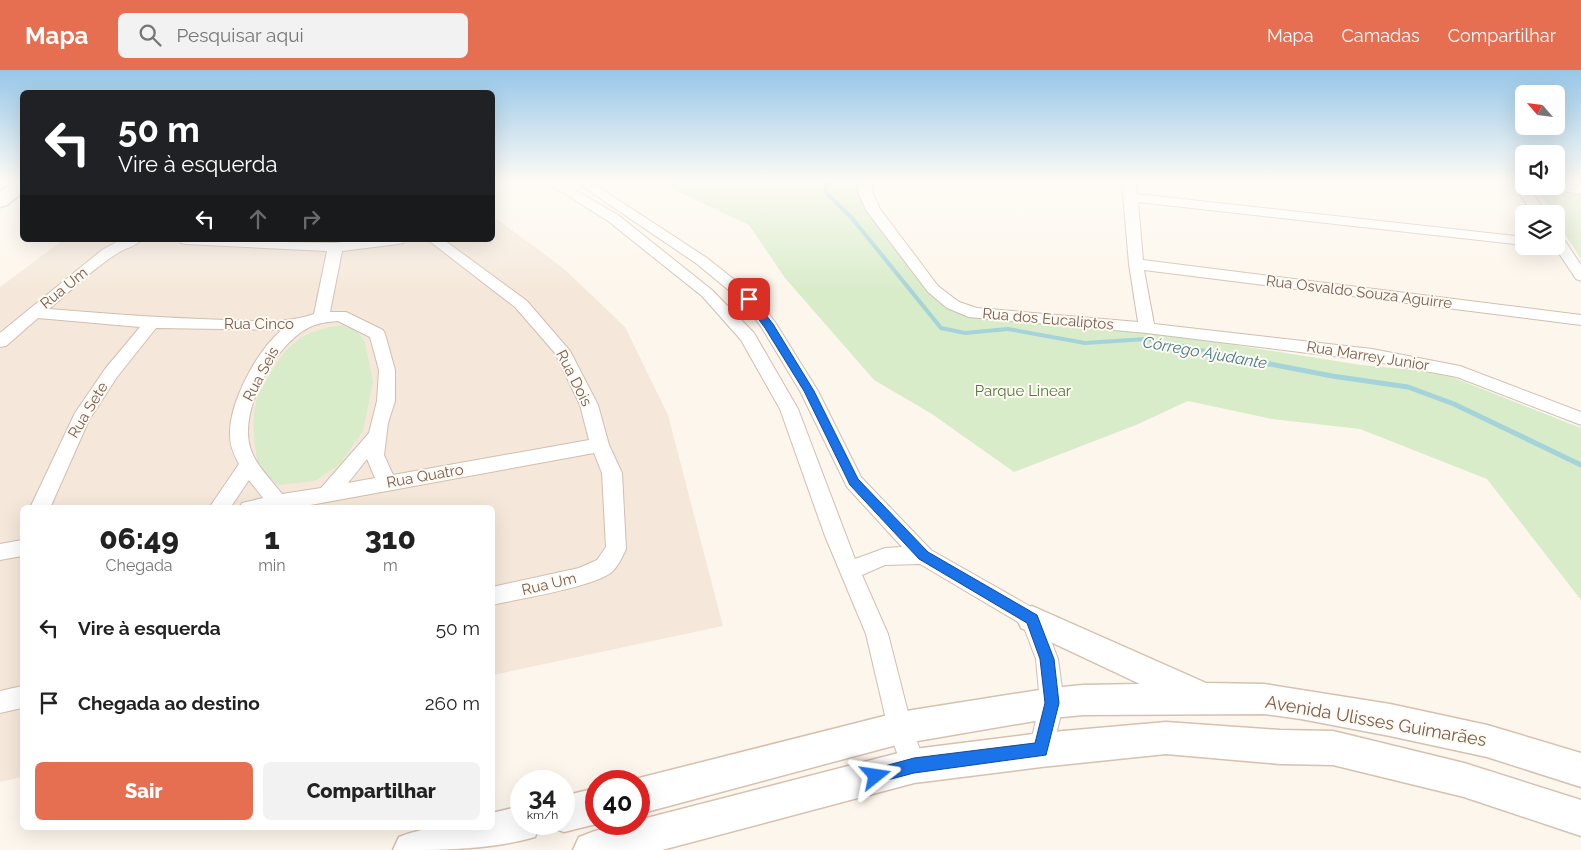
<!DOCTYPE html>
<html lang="pt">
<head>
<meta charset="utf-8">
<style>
  body { margin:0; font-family:Raleway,sans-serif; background:#f2f2f2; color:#222; height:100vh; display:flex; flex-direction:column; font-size:19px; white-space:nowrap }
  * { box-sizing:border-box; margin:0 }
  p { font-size:16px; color:#767676 }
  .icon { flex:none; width:28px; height:28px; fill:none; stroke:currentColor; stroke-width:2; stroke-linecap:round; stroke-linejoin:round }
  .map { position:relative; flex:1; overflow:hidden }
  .drawer { position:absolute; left:20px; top:435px; width:475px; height:325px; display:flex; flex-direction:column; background:#fff; border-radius:8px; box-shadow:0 5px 20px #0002 }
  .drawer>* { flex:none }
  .hud { position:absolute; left:20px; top:20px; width:475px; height:152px; border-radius:8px; box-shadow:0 5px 20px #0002; background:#202124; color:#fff; overflow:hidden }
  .needle { width:32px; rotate:298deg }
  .tools { position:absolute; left:1515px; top:15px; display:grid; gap:10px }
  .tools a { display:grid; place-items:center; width:50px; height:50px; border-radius:8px; background:#fff; box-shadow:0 5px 20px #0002; font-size:25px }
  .speed { position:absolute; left:510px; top:700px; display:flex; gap:10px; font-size:25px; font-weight:700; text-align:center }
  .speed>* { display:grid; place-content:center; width:65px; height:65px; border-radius:50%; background:#fff; box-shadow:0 5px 20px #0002; line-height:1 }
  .speed small { font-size:12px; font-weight:400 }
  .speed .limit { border:8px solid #d22; background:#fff; color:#111 }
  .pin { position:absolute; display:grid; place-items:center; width:42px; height:42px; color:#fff; margin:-21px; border-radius:10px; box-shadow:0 2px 8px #0006 }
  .me { position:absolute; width:55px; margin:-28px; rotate:75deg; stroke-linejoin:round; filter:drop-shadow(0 0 4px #0008) }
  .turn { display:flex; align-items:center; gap:18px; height:105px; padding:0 15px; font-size:22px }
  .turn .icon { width:65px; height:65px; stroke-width:2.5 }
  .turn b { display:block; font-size:35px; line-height:42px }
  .lanes { display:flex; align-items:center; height:48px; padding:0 15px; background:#0003; justify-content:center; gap:25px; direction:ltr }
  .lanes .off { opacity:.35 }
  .eta { display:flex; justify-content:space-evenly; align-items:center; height:85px; text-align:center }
  .eta b { font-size:30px; font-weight:800; line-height:35px }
  .cta { display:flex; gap:10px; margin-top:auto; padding:10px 15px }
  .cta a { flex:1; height:58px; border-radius:8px; background:#e76f51; color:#fff; font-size:20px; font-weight:800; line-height:58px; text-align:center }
  .cta a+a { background:#f2f2f2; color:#222 }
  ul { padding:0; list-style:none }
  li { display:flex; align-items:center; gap:15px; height:75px; padding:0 15px }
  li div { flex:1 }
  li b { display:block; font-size:19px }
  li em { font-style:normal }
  header { display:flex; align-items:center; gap:30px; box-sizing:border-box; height:70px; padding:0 25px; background:#e76f51; color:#fff }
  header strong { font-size:24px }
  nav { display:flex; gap:28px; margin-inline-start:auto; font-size:18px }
  .search { width:350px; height:45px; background:#f2f2f2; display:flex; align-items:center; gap:12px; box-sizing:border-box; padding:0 18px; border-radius:8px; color:#767676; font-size:19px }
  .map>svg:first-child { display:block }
  .residential { fill:#f5e8da }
  .green { fill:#d8ecc9 }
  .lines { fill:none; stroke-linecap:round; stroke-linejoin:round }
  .stream-far1 { stroke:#a5d3da; stroke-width:4 }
  .stream { stroke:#a5d3da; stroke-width:5 }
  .street-casing { stroke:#d1beb0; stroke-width:2 }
  .secondary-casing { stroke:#d6c0b0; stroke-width:3 }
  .street { fill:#fff; fill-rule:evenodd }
  .secondary { fill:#fff; fill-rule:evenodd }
  .route { fill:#1a73e8; stroke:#114b97 }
  .labels { text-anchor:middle; stroke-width:4; stroke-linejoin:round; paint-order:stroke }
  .street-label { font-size:15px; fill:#7a5c4d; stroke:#fffaf3 }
  .park-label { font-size:15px; fill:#537a41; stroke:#fffaf3 }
  .water-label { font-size:16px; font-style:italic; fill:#437c86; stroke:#fffaf3 }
  .near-street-label { font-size:18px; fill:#7a5c4d; stroke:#fffaf3 }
</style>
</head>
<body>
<header>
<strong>Mapa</strong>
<div class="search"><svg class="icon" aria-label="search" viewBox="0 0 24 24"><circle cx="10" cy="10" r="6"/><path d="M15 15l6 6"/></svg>Pesquisar aqui</div>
<nav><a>Mapa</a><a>Camadas</a><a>Compartilhar</a></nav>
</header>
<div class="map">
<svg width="1581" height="780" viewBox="0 0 1581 780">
  <rect width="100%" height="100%" fill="#fdf6ec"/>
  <polygon class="residential" points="493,146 563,198 625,257 668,345 723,556 493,605 492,438 22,438 22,707 0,712 0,217 63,170 492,170"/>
  <g class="green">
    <polygon points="657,112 862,112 861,120 950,235 1140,260 1361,295 1414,300 1452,307 1581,358 1581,530 1487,409 1360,359 1272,349 1188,331 1136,355 1014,402 932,344 874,310 785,208 749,155"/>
    <polygon points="1537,118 1581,122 1581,189 1556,150 1556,144 1553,144"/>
    <path d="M342,255L357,261L365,272L373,312L363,361L340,394L315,411L279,415L259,400C255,378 251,354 256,331C257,324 263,317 266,311C286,274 301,261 342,255Z"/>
  </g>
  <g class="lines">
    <polyline class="stream-far1" points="827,112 825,122 851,147 941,258 965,263 1008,259 1085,273 1146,269 1235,287"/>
    <polyline class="stream" points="1229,286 1332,306 1408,317 1454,334 1581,395"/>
    <defs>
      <g id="street">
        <polygon points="546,112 562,112 618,145 712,220 754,263 798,339 855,489 885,478 902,477 847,417 800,321 762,258 743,232 697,194 576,112 591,112 707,188 755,226 775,252 818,321 861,407 931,480 1040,542 1058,589 1064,633 1050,688 1041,692 1032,688 1029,680 1040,633 1036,589 1023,555 920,494 885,495 862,505 888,564 912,658 926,696 923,705 914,708 905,705 888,658 866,564 825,466 780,339 741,270 702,226 608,151"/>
        <polygon points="859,112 873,112 872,121 880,139 938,216 959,232 977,238 1138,252 1129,194 1122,112 1136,112 1137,124 1524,167 1524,175 1138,132 1143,190 1581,245 1581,255 1144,200 1154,254 1372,279 1460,296 1581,342 1581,355 1457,307 1372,291 1147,263 969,247 947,238 928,222 866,140 858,121"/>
        <polygon points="1512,112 1524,112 1524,116 1528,116 1547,144 1533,144"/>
        <polygon points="1556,112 1581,116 1581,124 1554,120 1547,116 1556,116"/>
        <path d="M120,170H141C137,176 125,178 118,183C93,198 71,221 49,239C108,244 167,248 226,250C255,251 286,254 314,244L327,181L186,174L181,173L179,170L335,173L359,170H405L403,173L398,174L342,181L330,242H346L383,260L385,264L395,300V331L388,353L384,385L393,405L589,370L580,335L555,283L515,237L428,170H444L527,231L570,281L598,335L609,375L622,403L626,479C623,486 618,496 612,502C594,517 518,529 492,535V517L579,498L597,490L606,477L602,403L594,383L294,438H239L242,433L263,428L249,410L230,438H209L239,394C234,385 230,376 230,365C229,333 257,280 282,260L156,258L117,307L89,350L50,438H30L75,343L105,299L140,257L38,248L6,276L0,277V263L102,180ZM338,251L370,267L379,300L377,331L369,363L321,418L282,424C271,409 255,395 250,377C239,339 275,275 308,258C317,253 327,252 338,251ZM367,389L375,408L348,413Z"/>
        <polygon points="1560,170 1565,171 1581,195 1581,211 1576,209 1554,176 1556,176 1556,171"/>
        <polygon points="22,470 22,486 0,490 0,474"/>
        <polygon points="22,616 22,638 0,643 0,621"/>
      </g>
      <g id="secondary">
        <polygon points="14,112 22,112 22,123 7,135 0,137 0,122"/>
        <polygon points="1032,536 1206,613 1264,614 1390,634 1487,655 1581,683 1581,717 1487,687 1390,666 1301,649 1264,644 1083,645 1052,648 900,674 639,744 639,711 632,711 639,708 900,642 1052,618 1083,615 1140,614 1021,558 1017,549 1021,540"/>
        <path d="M1166,652L1280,660L1333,661L1464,693L1581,730V766L1464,727L1333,695L1280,694L1166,684L1041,697L914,713L662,780H573L579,767C598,759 618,754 639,754V750L914,679L1041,663Z"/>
        <polygon points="596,718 596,754 564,762 551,757 550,754 564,754 564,726"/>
        <path d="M521,736V754H540L535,767C490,780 441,780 393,780L399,767C429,754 460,758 492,758V743Z"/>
      </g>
    </defs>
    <use href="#street" class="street-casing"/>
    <use href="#secondary" class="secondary-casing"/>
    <use href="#street" class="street"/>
    <use href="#secondary" class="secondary"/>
  </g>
  <linearGradient id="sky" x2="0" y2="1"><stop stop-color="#97c7e8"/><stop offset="0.5" stop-color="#fefbf6"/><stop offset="1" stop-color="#fefbf6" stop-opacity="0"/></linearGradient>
  <rect width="1581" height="222" fill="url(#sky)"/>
  <polygon class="route" points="749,226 752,227 773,254 814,321 858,409 928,482 1037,545 1054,589 1059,633 1046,685 914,703 876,713 870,711 868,706 870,700 914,688 1035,673 1045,633 1040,589 1027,553 919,489 850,415 804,321 765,258 744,229"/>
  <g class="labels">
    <g class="street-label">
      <text transform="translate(64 218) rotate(-39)" y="5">Rua Um</text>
      <text transform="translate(1359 222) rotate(7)" y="5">Rua Osvaldo Souza Aguirre</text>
      <text transform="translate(1048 249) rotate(5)" y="5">Rua dos Eucaliptos</text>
      <text x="259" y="259">Rua Cinco</text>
      <text transform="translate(1368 286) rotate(9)" y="5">Rua Marrey Junior</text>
      <text transform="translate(261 304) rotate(-62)" y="5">Rua Seis</text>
      <text transform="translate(574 308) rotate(63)" y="5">Rua Dois</text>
      <text transform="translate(88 340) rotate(-59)" y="5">Rua Sete</text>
      <text transform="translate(425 406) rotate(-10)" y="5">Rua Quatro</text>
      <text transform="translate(549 514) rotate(-13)" y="5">Rua Um</text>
    </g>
    <g class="park-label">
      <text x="1023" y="326">Parque Linear</text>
    </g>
    <g class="water-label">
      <text transform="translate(1205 282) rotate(10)" y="6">Córrego Ajudante</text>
    </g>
    <g class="near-street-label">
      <text transform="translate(1376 651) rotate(10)" y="6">Avenida Ulisses Guimarães</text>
    </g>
  </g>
</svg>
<div class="tools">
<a><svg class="needle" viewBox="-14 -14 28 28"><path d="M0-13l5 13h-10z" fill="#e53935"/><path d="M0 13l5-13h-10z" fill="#767676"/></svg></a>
<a><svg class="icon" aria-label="sound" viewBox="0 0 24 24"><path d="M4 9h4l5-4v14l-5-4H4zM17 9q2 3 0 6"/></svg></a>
<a><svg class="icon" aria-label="layers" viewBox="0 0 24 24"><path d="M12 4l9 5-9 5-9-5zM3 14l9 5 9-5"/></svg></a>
</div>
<div class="speed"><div>34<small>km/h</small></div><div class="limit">40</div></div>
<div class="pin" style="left:749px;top:229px;background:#d93025"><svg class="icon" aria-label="arrive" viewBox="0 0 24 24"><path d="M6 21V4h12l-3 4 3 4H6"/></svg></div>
<svg class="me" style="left:876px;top:706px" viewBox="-20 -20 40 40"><path d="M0-17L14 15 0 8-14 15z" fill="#1a73e8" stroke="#fff" stroke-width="4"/></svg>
<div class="hud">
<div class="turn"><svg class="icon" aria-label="left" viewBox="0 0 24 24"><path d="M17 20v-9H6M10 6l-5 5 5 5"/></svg><div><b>50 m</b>Vire à esquerda</div></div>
<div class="lanes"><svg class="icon" aria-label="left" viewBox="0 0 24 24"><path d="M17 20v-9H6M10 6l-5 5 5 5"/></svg><svg class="icon off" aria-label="ahead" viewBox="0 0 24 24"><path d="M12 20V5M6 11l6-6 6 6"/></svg><svg class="icon off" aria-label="right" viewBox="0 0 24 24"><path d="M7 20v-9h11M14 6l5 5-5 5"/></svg></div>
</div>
<section class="drawer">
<div class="eta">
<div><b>06:49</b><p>Chegada</p></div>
<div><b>1</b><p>min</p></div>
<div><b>310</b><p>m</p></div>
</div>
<ul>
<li><svg class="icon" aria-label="left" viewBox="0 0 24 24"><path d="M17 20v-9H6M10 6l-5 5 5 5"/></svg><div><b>Vire à esquerda</b></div><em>50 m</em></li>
<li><svg class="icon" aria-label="arrive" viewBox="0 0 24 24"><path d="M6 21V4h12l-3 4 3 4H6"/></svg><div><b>Chegada ao destino</b></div><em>260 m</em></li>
</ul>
<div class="cta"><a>Sair</a><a>Compartilhar</a></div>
</section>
</div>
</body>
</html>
